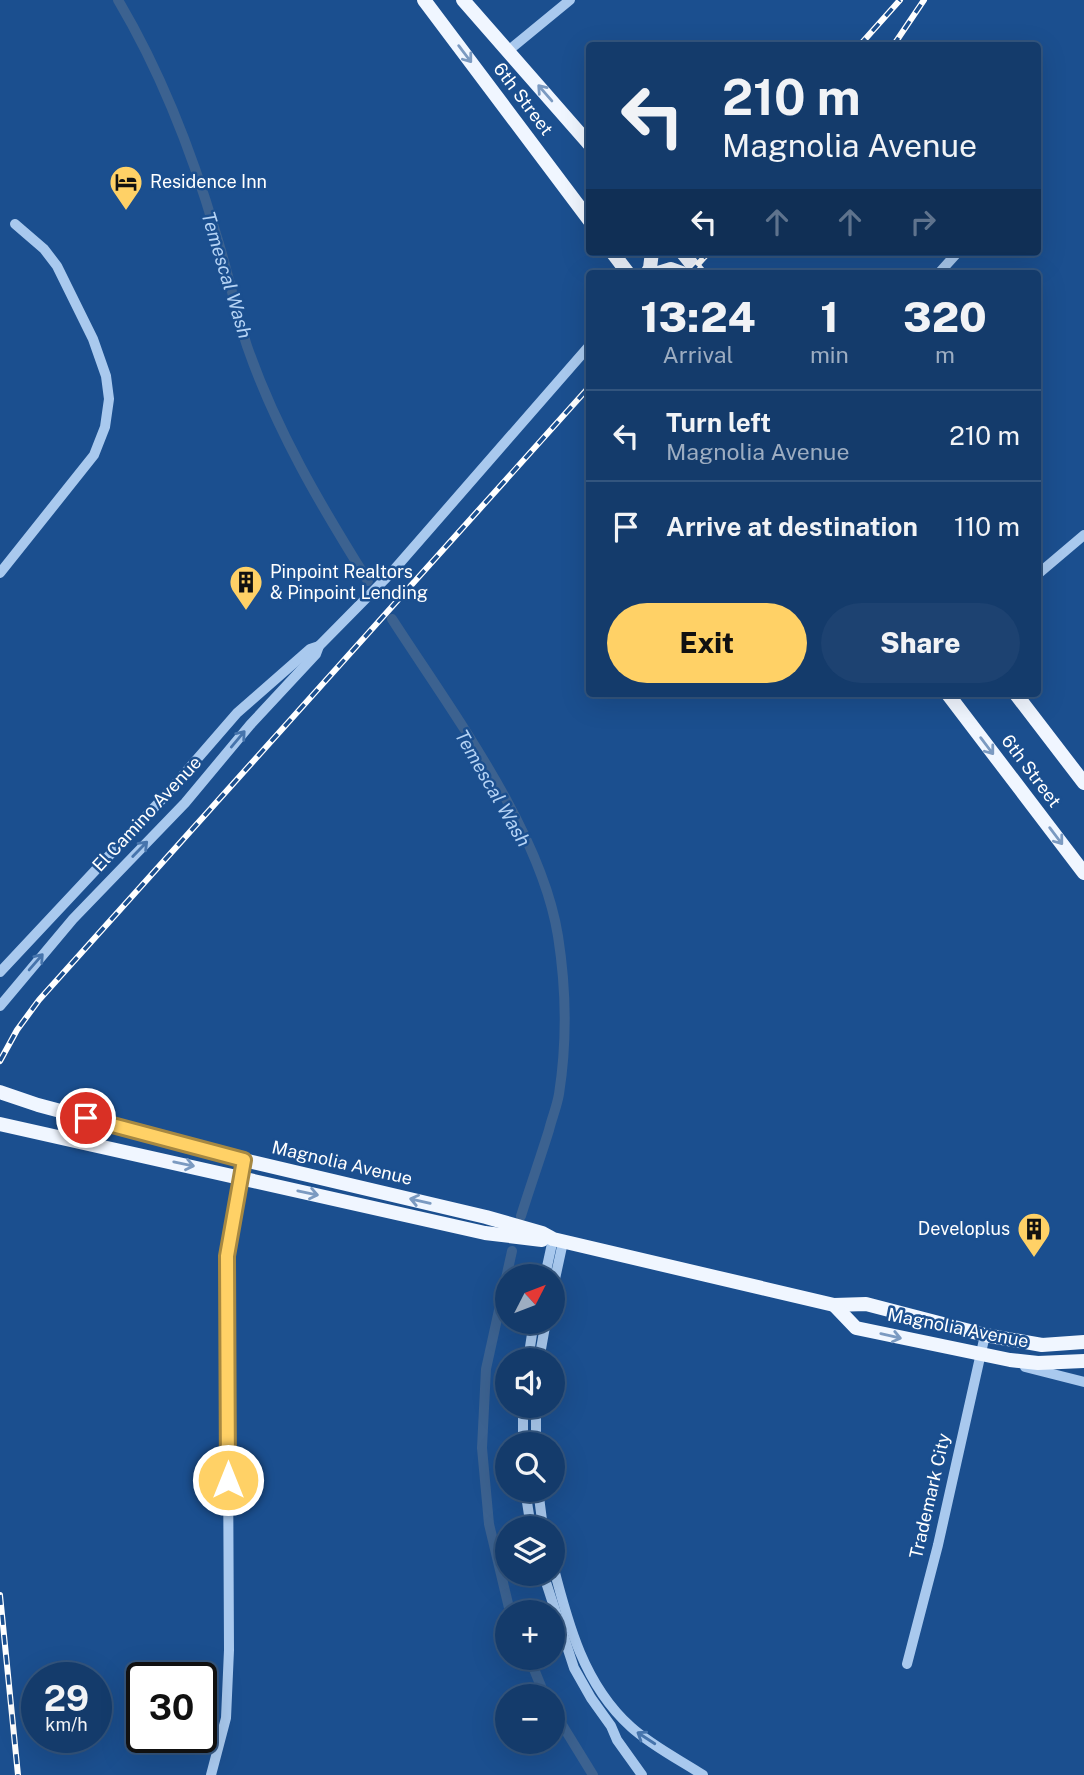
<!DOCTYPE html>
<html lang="en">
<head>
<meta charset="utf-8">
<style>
  body { margin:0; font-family:"Public Sans",sans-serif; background:#1d4271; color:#f1f3f6; height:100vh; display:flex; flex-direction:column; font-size:26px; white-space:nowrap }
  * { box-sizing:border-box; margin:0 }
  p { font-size:23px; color:#9dadc1 }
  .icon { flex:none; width:38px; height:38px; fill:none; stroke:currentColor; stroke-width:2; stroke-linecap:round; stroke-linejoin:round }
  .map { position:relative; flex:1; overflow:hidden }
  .details { position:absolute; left:586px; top:270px; width:455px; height:427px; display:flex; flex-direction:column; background:#143b6b; border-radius:7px; box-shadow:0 7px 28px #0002,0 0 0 2px #33557e }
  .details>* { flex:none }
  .top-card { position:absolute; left:586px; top:42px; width:455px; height:214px; border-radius:7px; box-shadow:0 7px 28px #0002,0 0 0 2px #33557e; background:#143b6b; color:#f1f3f6; overflow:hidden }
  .needle { width:46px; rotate:48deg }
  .tools { position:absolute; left:495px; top:1264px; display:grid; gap:14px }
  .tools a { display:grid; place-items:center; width:70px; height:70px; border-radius:50%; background:#143b6b; box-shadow:0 7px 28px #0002,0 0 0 2px #33557e; font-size:35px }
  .speed { position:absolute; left:21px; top:1662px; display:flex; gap:14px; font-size:35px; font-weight:700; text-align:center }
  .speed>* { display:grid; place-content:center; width:91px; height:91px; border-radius:50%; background:#143b6b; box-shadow:0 7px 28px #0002,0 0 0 2px #33557e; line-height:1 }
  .speed small { font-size:18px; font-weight:400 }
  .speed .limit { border:4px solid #111; border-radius:10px; background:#fff; color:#111 }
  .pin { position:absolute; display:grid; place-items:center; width:60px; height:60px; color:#fff; margin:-30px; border:4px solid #fff; border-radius:50%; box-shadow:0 2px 7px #0007 }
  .me { position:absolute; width:77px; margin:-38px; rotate:0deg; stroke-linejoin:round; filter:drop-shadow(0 0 5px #0008) }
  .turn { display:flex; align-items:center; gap:24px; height:147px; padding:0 21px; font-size:32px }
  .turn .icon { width:91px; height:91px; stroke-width:2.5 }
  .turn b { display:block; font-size:49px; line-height:60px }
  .lanes { display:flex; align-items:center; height:66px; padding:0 21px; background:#0003; justify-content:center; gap:35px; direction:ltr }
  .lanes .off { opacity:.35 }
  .eta { display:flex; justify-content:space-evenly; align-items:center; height:119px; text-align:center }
  .eta b { font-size:42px; font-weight:800; line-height:49px }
  .action { display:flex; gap:14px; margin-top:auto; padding:14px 21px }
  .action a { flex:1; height:80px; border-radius:42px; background:#ffd166; color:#111; font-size:28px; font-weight:800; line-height:80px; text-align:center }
  .action a+a { background:#1d4271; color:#f1f3f6 }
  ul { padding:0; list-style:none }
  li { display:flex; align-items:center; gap:21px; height:91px; padding:0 21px; border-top:2px solid #33557e }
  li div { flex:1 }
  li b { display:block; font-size:26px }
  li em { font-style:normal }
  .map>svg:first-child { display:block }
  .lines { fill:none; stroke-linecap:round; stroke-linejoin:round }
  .canal { stroke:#3c6290; stroke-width:10 }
  .minor { stroke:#a9c9ee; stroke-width:10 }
  .major { stroke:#f0f6ff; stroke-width:14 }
  .rail-casing { stroke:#fff; stroke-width:6 }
  .rail { stroke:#1b4f8f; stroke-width:3.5; stroke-dasharray:10; stroke-linecap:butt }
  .oneway { stroke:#7b9ac1 }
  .oneway2 { stroke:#4674ac }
  .route-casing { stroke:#a68842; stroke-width:18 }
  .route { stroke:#ffd166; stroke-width:12 }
  .labels { text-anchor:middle; stroke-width:5; stroke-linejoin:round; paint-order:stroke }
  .street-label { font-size:18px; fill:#fff; stroke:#1b4f8f }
  .poi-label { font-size:18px; fill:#fff; stroke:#1b4f8f; text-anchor:start }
  .water-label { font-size:19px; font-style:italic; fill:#b5d3f5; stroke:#1b4f8f }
</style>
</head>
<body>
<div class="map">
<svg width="1084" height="1775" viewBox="0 0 1084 1775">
  <rect width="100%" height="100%" fill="#1b4f8f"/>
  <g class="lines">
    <g class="canal">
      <path d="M118,0C162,74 192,152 216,234C228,271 235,309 247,346C276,430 321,506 368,581"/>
      <path d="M392,619C450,709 541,830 558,936C566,987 567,1043 559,1094C557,1106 552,1118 549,1130C540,1159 530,1187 521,1216"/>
      <polyline points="510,1612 489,1524 482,1448 486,1369 512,1251"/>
      <polyline points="529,1657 545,1696"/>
      <polyline points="553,1710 593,1775"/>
    </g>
    <g class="minor">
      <polyline points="508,51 570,0"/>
      <polyline points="939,273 958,252"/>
      <polyline points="0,573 94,455 105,427 109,399 106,376 93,339 57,266 44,249 15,224"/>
      <polyline points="1038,574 1084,535"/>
      <polyline points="0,972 165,796 237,713 310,649 319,646"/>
      <polyline points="0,1006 73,919 185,803 250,725 316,654 319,646 392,572 590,345"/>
      <polyline points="545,1276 553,1239"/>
      <polyline points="553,1288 563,1242"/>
      <polyline points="528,1360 534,1321"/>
      <polyline points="539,1360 546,1321"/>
      <polyline points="1025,1367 1084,1382"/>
      <polyline points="523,1444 523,1405"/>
      <polyline points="536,1444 536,1405"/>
      <polyline points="525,1489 531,1528"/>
      <polyline points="538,1489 543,1528"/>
      <path d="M553,1565C568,1624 584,1685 631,1727C652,1746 680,1760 703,1775"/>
      <polyline points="543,1573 574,1668 591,1698 611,1726 617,1740 642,1775"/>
      <polyline points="907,1664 938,1545 985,1335"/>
      <polyline points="211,1775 226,1718 229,1650 227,1256 244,1160"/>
    </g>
    <g class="major">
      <polyline points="424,0 590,221"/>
      <polyline points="463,0 590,145"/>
      <polyline points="612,252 628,273"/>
      <polyline points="682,252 699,273"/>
      <polyline points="647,273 650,268 652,252"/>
      <polyline points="658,273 671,269 682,273"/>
      <polyline points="947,693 1084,873"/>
      <polyline points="1015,693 1084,783"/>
      <polyline points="0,1092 38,1105 244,1160 486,1217 542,1233 553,1239 834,1305 866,1304 985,1335 1042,1345 1084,1342"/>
      <polyline points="0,1124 485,1233 542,1240"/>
      <polyline points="834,1305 856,1328 1010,1360 1038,1363 1084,1361"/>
    </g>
    <defs>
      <g id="rail">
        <polyline points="859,46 900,0"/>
        <polyline points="893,46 924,0"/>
        <polyline points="690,273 709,252"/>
        <polyline points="0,1061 17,1030 39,1000 590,386"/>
        <polyline points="0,1595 18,1775"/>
      </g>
    </defs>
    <use href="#rail" class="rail-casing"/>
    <use href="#rail" class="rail"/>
  </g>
  <defs><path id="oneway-shaft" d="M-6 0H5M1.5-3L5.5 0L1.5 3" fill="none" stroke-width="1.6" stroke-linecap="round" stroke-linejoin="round" transform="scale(1.75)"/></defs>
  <g class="oneway">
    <use href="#oneway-shaft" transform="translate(465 54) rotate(53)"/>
    <use href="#oneway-shaft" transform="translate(545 93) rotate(-131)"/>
    <use href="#oneway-shaft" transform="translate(987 746) rotate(53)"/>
    <use href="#oneway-shaft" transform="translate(1056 836) rotate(53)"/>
    <use href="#oneway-shaft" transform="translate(184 1164) rotate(12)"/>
    <use href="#oneway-shaft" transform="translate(308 1193) rotate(12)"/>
    <use href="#oneway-shaft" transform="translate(420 1201) rotate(-167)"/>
    <use href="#oneway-shaft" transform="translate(891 1336) rotate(13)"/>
  </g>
  <g class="oneway2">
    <use href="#oneway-shaft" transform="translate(238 739) rotate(-50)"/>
    <use href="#oneway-shaft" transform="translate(140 849) rotate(-46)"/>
    <use href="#oneway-shaft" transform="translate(36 962) rotate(-49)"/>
    <use href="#oneway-shaft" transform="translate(646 1738) rotate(-147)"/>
  </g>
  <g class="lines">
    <defs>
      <polyline id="route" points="86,1118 244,1160 227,1256 228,1480"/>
    </defs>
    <use href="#route" class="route-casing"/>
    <use href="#route" class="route"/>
  </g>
  <defs>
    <symbol id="hotel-pin" viewBox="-11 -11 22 30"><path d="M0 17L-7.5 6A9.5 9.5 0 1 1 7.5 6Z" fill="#ffd166" stroke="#1b4f8f"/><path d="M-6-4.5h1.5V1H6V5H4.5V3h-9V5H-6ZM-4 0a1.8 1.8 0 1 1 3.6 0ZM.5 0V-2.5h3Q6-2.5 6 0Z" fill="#111"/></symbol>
    <symbol id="building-pin" viewBox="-11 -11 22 30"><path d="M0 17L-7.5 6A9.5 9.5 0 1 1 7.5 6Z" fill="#ffd166" stroke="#1b4f8f"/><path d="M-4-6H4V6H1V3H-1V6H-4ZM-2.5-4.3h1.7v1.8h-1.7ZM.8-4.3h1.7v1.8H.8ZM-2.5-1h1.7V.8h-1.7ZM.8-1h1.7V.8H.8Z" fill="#111"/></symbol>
  </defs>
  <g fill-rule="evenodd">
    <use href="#hotel-pin" x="107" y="163" width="38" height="52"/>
    <use href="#building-pin" x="227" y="563" width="38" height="52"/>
    <use href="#building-pin" x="1015" y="1210" width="38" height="52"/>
  </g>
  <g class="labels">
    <g class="street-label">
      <text transform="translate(523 99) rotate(53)" y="6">6th Street</text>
      <text transform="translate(1031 771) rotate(53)" y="6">6th Street</text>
      <text transform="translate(147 814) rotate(-47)" y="6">El Camino Avenue</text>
      <text transform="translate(342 1163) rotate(13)" y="6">Magnolia Avenue</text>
      <text transform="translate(958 1328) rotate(11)" y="6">Magnolia Avenue</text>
      <text transform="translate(930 1496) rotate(-77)" y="6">Trademark City</text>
    </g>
    <g class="poi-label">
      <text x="150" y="188">Residence Inn</text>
      <text x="270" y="578">Pinpoint Realtors<tspan x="270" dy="21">&amp; Pinpoint Lending</tspan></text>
      <text x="1010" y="1235" text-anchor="end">Developlus</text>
    </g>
    <g class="water-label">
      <text transform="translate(227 275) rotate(73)" y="7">Temescal Wash</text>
      <text transform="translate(493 788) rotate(60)" y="7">Temescal Wash</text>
    </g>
  </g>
</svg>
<div class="tools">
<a><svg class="needle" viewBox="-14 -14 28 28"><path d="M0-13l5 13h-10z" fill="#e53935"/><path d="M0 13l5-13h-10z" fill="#9dadc1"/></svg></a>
<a><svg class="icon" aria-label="sound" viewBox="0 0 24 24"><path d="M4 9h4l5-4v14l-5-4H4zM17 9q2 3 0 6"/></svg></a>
<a><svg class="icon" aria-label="search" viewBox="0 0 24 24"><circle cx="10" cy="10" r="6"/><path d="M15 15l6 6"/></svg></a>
<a><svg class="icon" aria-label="layers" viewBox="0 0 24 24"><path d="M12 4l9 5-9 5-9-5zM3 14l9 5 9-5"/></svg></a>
<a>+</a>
<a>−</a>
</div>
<div class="speed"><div>29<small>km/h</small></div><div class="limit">30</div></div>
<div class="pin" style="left:86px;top:1118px;background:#d93025"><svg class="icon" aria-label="arrive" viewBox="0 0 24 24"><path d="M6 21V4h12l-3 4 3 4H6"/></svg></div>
<svg class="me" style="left:228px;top:1480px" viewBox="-20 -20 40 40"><circle r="17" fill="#ffd166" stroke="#fff" stroke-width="3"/><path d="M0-11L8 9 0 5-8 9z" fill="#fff"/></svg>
<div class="top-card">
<div class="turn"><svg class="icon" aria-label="left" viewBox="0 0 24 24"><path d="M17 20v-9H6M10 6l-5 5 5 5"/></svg><div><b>210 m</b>Magnolia Avenue</div></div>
<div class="lanes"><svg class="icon" aria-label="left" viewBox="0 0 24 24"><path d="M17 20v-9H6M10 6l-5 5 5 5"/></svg><svg class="icon off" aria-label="ahead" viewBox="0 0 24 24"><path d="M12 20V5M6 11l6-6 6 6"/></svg><svg class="icon off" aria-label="ahead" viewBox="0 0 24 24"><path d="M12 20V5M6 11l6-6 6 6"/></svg><svg class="icon off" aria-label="right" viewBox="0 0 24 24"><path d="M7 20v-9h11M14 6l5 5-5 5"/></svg></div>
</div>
<section class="details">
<div class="eta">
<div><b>13:24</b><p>Arrival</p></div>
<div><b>1</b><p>min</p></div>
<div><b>320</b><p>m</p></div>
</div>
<ul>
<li><svg class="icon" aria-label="left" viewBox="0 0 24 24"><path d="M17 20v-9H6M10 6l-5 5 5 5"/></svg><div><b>Turn left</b><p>Magnolia Avenue</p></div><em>210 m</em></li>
<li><svg class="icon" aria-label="arrive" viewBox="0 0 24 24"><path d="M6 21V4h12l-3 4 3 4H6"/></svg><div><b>Arrive at destination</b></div><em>110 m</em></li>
</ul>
<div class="action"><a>Exit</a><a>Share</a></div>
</section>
</div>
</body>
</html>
